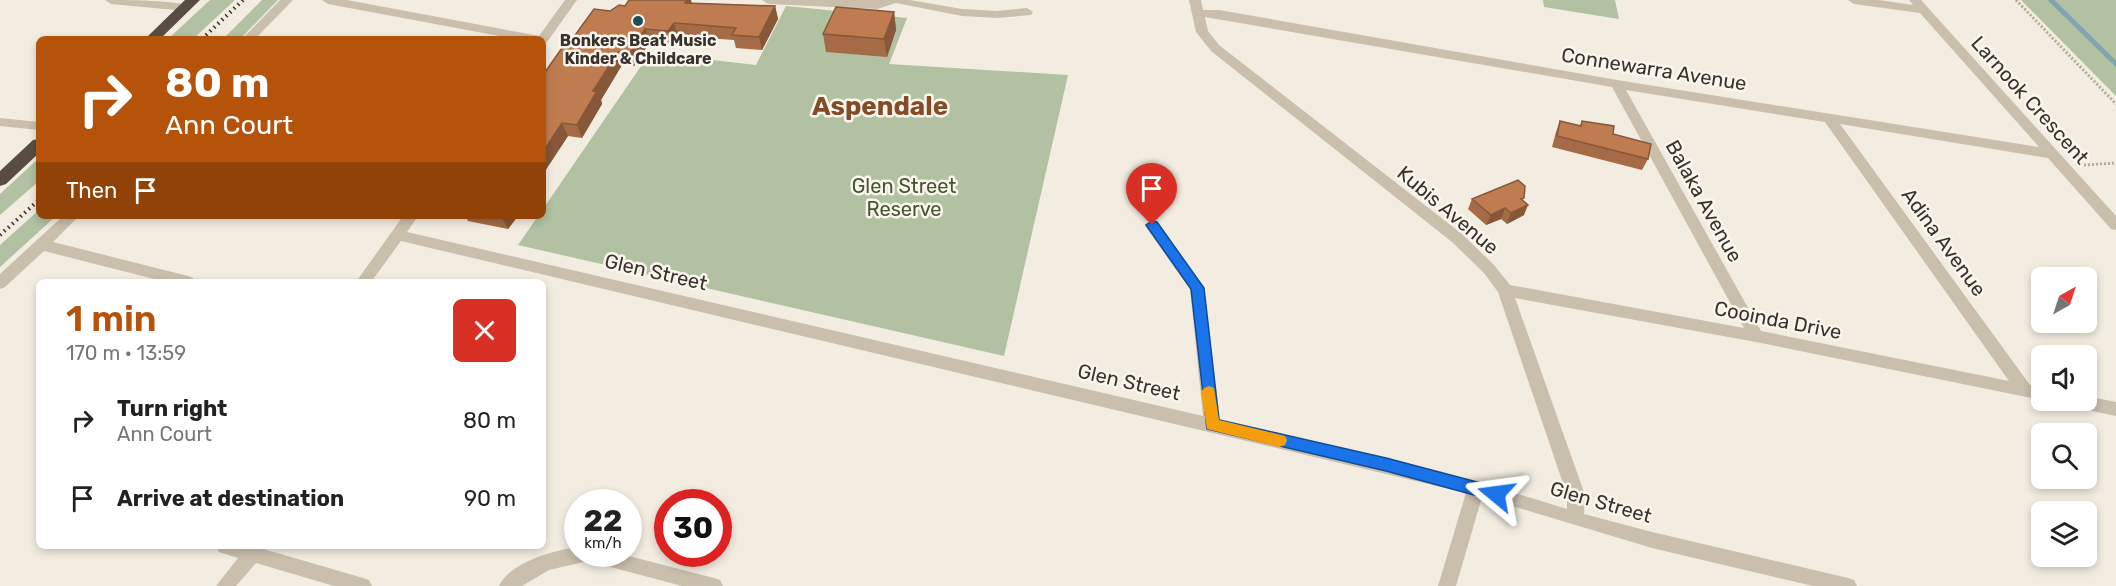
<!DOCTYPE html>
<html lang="en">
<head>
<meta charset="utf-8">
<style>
  body { margin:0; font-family:Rubik,sans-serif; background:#f2f2f2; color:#222; height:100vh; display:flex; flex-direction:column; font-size:22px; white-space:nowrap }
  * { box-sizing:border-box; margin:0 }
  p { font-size:20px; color:#767676 }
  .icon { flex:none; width:33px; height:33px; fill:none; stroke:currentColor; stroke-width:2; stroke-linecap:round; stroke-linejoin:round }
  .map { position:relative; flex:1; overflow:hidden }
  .details { position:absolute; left:36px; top:279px; width:510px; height:270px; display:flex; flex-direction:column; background:#fff; border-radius:9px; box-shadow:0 3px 9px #0003 }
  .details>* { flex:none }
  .banner { position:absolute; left:36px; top:36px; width:510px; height:183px; border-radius:9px; box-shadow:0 3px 9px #0003; background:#b45309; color:#fff; overflow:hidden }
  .needle { width:39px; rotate:39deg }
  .buttons { position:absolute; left:2031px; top:267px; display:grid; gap:12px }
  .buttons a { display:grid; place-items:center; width:66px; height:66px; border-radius:9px; background:#fff; box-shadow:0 3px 9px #0003; font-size:30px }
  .speed { position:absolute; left:564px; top:489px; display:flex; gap:12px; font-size:30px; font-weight:700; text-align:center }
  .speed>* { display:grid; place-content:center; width:78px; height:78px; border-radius:50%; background:#fff; box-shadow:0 3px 9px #0003; line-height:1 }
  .speed small { font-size:15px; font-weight:400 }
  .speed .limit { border:9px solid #d22; background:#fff; color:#111 }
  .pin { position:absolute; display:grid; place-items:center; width:51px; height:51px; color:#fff; margin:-62px -26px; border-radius:50% 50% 50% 0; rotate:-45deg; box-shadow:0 0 6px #0007 }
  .pin .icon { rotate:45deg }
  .me { position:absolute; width:66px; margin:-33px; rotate:286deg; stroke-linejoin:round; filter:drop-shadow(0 0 4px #0008) }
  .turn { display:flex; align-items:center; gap:21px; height:126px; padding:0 30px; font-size:27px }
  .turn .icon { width:78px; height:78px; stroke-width:2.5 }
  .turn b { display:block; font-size:42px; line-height:51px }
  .then { display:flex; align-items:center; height:57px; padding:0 30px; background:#0003; gap:12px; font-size:22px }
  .round { display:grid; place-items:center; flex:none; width:63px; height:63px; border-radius:9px; background:#f2f2f2 }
  .summary { display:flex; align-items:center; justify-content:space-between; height:102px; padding:0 30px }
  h1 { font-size:36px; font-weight:600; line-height:45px; color:#b45309 }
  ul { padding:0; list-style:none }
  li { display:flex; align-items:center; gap:18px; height:78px; padding:0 30px }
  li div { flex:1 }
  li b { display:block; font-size:22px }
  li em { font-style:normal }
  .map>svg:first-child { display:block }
  .green { fill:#b1c1a1 }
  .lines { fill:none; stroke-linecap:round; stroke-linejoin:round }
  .stream { stroke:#81a5ae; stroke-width:5 }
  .path { stroke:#b6a997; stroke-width:3; stroke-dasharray:2 2; stroke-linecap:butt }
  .minor { fill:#cabead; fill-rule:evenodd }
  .highway { fill:#594d43; fill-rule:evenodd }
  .rail { stroke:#39312b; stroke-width:4; stroke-dasharray:1.5 4; stroke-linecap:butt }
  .wall { fill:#a46b46 }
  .shaded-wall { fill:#865739 }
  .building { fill:#bf7c51; stroke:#865739; stroke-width:1.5 }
  .route { fill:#1a73e8; stroke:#114b97; stroke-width:1.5 }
  .slow { fill:#f59e0b }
  .poi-dot { fill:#224d58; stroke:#faf6ed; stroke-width:2 }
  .labels { text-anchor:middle; stroke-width:5; stroke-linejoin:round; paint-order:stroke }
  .far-poi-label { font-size:16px; font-weight:bold; fill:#39312b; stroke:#faf6ed }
  .street-label { font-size:20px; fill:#39312b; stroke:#faf6ed }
  .park-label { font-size:20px; fill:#425630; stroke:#faf6ed }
  .district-label { font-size:26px; font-weight:bold; fill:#834b28; stroke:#faf6ed }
</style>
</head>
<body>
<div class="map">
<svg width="2116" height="586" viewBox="0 0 2116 586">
  <rect width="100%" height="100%" fill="#f2ece1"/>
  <g class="green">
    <polygon points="210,0 235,0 193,39 168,39"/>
    <polygon points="262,0 278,0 240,39 223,39"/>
    <polygon points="1543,0 1615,0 1619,19 1544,7"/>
    <polygon points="2021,0 2116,0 2116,96"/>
    <polygon points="786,6 907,18 889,64 1068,75 1004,356 518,245 538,216 543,216 543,209 650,53 756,65"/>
    <polygon points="39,158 39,181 0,215 0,194"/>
    <polygon points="39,210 39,216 56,216 0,267 0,245"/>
  </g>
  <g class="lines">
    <polyline class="stream" points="2051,0 2116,64"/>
    <g class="path">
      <polyline points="2016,0 2116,104"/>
      <polyline points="2084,165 2116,163"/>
    </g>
    <g class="minor">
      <path d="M105,0C123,0 181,0 192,7L186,11L111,4Z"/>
      <polygon points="280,0 293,0 255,39 242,39"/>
      <polygon points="322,0 347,0 539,36 565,0 577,0 547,42 543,43 543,39 515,39 328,4"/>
      <polygon points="762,0 910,0 962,9 997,11 1027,8 1033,12 1031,15 997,18 962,16 896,3 877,9 768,4"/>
      <path d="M1189,0H1201L1203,10H1219L1617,80L2039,147L1920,13L1854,4L1848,0H1879L1913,5L1909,0H1921L2116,216V230L2111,229L2048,158L1840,124L2030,385L2042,387V400L1756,342L1515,298L1585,495L1584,514L1652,532L1848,578L1854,580L1857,586H1813L1652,548L1482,497L1456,586H1438L1466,493L401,241L371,282H356L403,216H418L407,232L1203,416L1190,289L1145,226L1152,221L1157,222L1204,288L1220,419L1476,481L1567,509V495L1498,292L1484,273L1452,242L1211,51L1196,32ZM1205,17L1612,87L1744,328L1510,285L1494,265L1462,234L1219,45L1208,31ZM1626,90L1825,122L2009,381L1761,331Z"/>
      <polygon points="0,118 39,122 39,130 0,126"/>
      <polygon points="63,216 79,216 53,242 188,276 193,278 195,282 166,282 44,251 5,287 0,289 0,274"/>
      <polygon points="2086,396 2116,402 2116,416 2073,407 2067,405 2065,400 2086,400"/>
      <polygon points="216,546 253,546 363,578 369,580 372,586 334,586 256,563 236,586 216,586 238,558 219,552"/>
      <path d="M578,547V554H621L714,578L720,580L723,586H682L588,561L549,570L522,586H499C509,563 554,550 578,547Z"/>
    </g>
    <g class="highway">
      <polygon points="185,0 200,0 160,39 145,39"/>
      <polygon points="39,139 39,153 6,184 0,186 0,171 33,140"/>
    </g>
    <g class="rail">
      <polyline points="202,39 243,0"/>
      <polyline points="0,235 39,200"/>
    </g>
  </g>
  <g class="wall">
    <polygon points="692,3 775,6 778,19 762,50 736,48 734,40 678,36 672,44 650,42 634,66 622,65 601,100 602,104 582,138 568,136 543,174 543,75 573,38 610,11 625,6"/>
    <polygon points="894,12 896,30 887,57 826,52 823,34"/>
    <polygon points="1560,121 1580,126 1582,121 1613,134 1648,159 1642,170 1552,147 1556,132"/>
    <polygon points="1472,199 1523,200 1524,215 1507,224 1501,219 1486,225 1468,209"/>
    <polygon points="463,216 518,216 508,229 468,221 466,217"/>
  </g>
  <g class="shaded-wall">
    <polygon points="687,0 691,0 693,8 685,3"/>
    <polygon points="775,6 778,19 762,50 759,37"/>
    <polygon points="894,12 896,30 887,57 884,39"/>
    <polygon points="674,23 678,36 672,44 668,31"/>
    <polygon points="645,29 650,42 634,66 630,53"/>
    <polygon points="618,52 622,65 601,100 602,104 582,138 577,125 593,91"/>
    <polygon points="562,123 568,136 543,174 543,152"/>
    <polygon points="1528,205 1524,215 1507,224 1511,213"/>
    <polygon points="1505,208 1501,219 1486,225 1491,215"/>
    <polygon points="501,216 518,216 508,229"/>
  </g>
  <g class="building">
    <polygon points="629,0 687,0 685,3 775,6 759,37 732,35 736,28 688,24 674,23 668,31 645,29 630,53 618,52 593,91 597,91 577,125 562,123 543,152 543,75 569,38 573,38 594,9 610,11 619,5 625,6"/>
    <polygon points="836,7 894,12 884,39 823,34"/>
    <polygon points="1560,121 1581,126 1582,121 1614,126 1613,134 1651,144 1648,159 1557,136"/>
    <polygon points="1518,180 1525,186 1524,198 1521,199 1528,205 1511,213 1505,208 1491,215 1472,199"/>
  </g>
  <polygon class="route" points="1152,221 1157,222 1204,288 1219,420 1386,458 1496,487 1501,489 1504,494 1501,499 1496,501 1386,471 1207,429 1191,289 1146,225"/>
  <polygon class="slow" points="1209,386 1214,388 1219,420 1285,436 1287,440 1285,445 1279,447 1207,429 1201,392 1204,388"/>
  <circle class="poi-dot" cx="638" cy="21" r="6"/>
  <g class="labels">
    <g class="far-poi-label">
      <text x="638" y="46">Bonkers Beat Music<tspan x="638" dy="18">Kinder &amp; Childcare</tspan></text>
    </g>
    <g class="street-label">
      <text transform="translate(1654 69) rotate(9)" y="7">Connewarra Avenue</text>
      <text transform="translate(2030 100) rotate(48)" y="7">Larnook Crescent</text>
      <text transform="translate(1704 201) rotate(61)" y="7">Balaka Avenue</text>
      <text transform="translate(1448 210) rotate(40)" y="7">Kubis Avenue</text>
      <text transform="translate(1944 242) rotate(54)" y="7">Adina Avenue</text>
      <text transform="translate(656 272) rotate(13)" y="7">Glen Street</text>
      <text transform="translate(1778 320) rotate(11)" y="7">Cooinda Drive</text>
      <text transform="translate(1129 382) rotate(13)" y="7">Glen Street</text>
      <text transform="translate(1601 502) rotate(16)" y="7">Glen Street</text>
    </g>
    <g class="park-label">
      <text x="904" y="193">Glen Street<tspan x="904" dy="23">Reserve</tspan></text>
    </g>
    <g class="district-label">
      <text x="880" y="115">Aspendale</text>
    </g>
  </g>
</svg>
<div class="buttons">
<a><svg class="needle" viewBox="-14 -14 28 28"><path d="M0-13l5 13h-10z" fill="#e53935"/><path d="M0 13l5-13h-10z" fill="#767676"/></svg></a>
<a><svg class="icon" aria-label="sound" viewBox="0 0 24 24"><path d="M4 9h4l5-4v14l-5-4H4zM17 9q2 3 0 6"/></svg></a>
<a><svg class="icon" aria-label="search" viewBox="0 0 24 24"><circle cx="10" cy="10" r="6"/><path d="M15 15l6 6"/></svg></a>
<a><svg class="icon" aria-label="layers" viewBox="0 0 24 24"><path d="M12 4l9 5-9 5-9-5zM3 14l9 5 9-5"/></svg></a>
</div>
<div class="speed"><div>22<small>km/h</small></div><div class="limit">30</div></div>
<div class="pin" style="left:1152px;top:225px;background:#d93025"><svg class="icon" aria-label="arrive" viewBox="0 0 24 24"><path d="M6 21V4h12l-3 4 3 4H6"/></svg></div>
<svg class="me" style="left:1496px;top:494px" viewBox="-20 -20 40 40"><path d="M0-17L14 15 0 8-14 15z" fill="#1a73e8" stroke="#fff" stroke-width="4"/></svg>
<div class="banner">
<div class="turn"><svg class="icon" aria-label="right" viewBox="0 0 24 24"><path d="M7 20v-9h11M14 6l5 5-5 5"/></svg><div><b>80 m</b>Ann Court</div></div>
<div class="then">Then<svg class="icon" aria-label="arrive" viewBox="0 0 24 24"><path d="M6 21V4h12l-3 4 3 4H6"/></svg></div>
</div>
<section class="details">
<div class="summary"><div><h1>1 min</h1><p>170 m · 13:59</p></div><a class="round" style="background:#d93025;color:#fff"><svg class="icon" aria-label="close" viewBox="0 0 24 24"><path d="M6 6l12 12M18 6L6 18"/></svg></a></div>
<ul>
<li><svg class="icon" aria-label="right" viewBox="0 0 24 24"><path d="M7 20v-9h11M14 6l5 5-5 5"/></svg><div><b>Turn right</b><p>Ann Court</p></div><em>80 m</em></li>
<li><svg class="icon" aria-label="arrive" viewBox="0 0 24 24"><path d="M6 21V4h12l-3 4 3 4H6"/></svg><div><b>Arrive at destination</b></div><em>90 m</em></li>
</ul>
</section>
</div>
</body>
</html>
